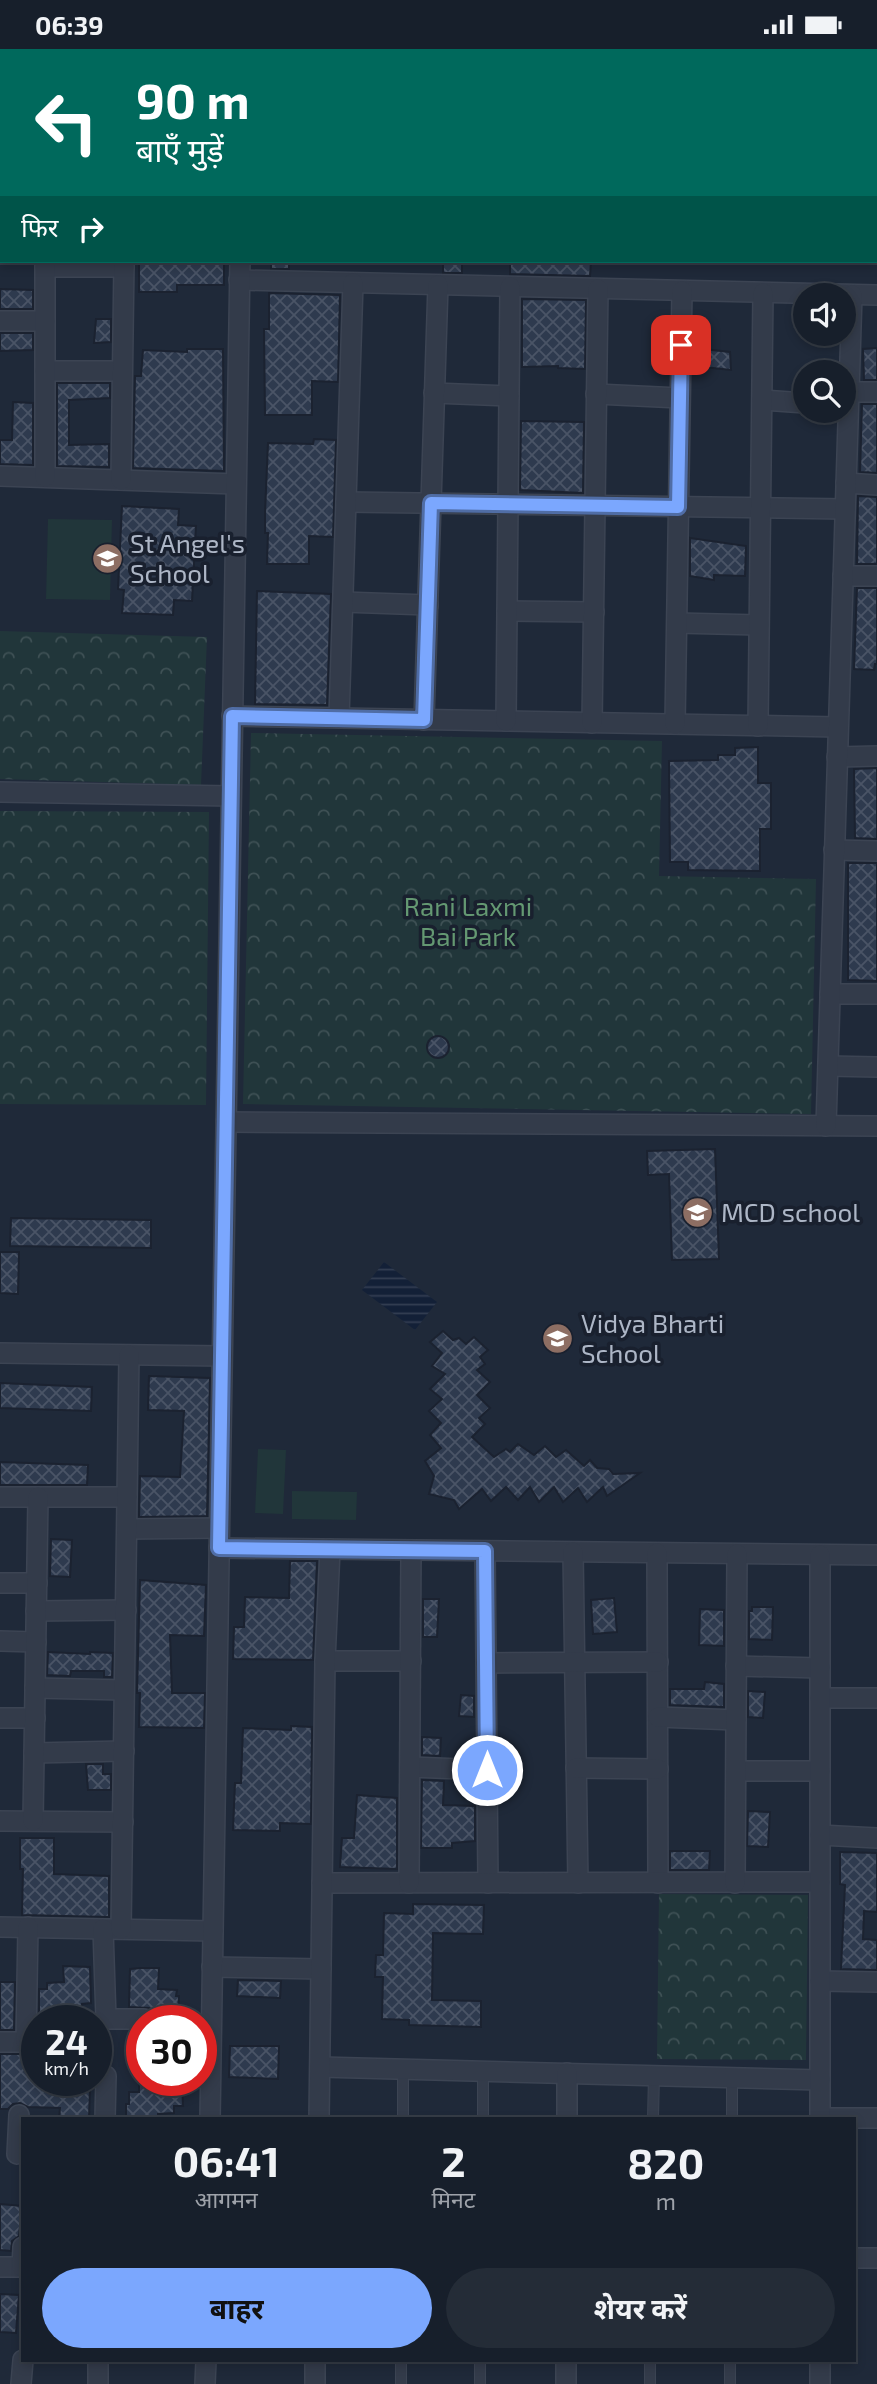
<!DOCTYPE html>
<html lang="hi">
<head>
<meta charset="utf-8">
<style>
  body { margin:0; font-family:"Exo 2","Noto Sans Devanagari",sans-serif; background:#242c37; color:#f1f3f6; height:100vh; display:flex; flex-direction:column; font-size:26px; white-space:nowrap }
  * { box-sizing:border-box; margin:0 }
  p { font-size:23px; color:#9ea2a9 }
  .icon { flex:none; width:38px; height:38px; fill:none; stroke:currentColor; stroke-width:2; stroke-linecap:round; stroke-linejoin:round }
  .map { position:relative; flex:1; overflow:hidden }
  .sheet { position:absolute; left:21px; top:2068px; width:835px; height:245px; display:flex; flex-direction:column; background:#171f2b; border-radius:0px; box-shadow:0 4px 10px #0003,0 0 0 2px #363d47 }
  .sheet>* { flex:none }
  .top-card { position:absolute; left:0px; top:0px; width:878px; height:214px; box-shadow:0 4px 10px #0003,0 0 0 2px #363d47; background:#00695c; color:#fff; overflow:hidden }
  .controls { position:absolute; left:793px; top:234px; display:grid; gap:14px }
  .controls a { display:grid; place-items:center; width:63px; height:63px; border-radius:50%; background:#171f2b; box-shadow:0 4px 10px #0003,0 0 0 2px #363d47; font-size:35px }
  .speed { position:absolute; left:21px; top:1956px; display:flex; gap:14px; font-size:35px; font-weight:700; text-align:center }
  .speed>* { display:grid; place-content:center; width:91px; height:91px; border-radius:50%; background:#171f2b; box-shadow:0 4px 10px #0003,0 0 0 2px #363d47; line-height:1 }
  .speed small { font-size:18px; font-weight:400 }
  .speed .limit { border:10px solid #d22; background:#fff; color:#111 }
  .pin { position:absolute; display:grid; place-items:center; width:60px; height:60px; color:#fff; margin:-30px; border-radius:14px; box-shadow:0 4px 10px #0006 }
  .me { position:absolute; width:77px; margin:-38px; rotate:0deg; stroke-linejoin:round; filter:drop-shadow(0 0 5px #0008) }
  .turn { display:flex; align-items:center; gap:24px; height:147px; padding:0 21px; font-size:32px }
  .turn .icon { width:91px; height:91px; stroke-width:2.5 }
  .turn b { display:block; font-size:49px; line-height:60px }
  .then { display:flex; align-items:center; height:66px; padding:0 21px; background:#0003; gap:14px; font-size:26px }
  .eta { display:flex; justify-content:space-evenly; align-items:center; height:119px; text-align:center }
  .eta b { font-size:42px; font-weight:700; line-height:49px }
  .action { display:flex; gap:14px; margin-top:auto; padding:14px 21px }
  .action a { flex:1; height:80px; border-radius:42px; background:#7ba7fe; color:#111; font-size:28px; font-weight:700; line-height:80px; text-align:center }
  .action a+a { background:#242c37; color:#f1f3f6 }
  .status { display:flex; justify-content:space-between; align-items:center; height:49px; padding:0 35px; background:#171f2b; direction:ltr }
  .status svg { height:19px; fill:currentColor }
  .map>svg:first-child { display:block }
  .park { fill:url(#park-crowns) }
  .pitch { fill:#21363a }
  .water { fill:url(#water-rules) }
  .building { fill:url(#building-cross-hatch); stroke:#1b2230; stroke-width:2 }
  .lines { fill:none; stroke-linecap:round; stroke-linejoin:round }
  .service-casing { stroke:#3c4453; stroke-width:12 }
  .minor-casing { stroke:#3c4453; stroke-width:22 }
  .service { stroke:#333b4a; stroke-width:10 }
  .minor { stroke:#333b4a; stroke-width:19 }
  .route-casing { stroke:#506da5; stroke-width:18 }
  .route { stroke:#7ba7fe; stroke-width:12 }
  .labels { text-anchor:middle; stroke-width:7; stroke-linejoin:round; paint-order:stroke }
  .poi-label { font-size:26px; fill:#adb6c6; stroke:#19202e; text-anchor:start }
  .park-label { font-size:26px; fill:#649872; stroke:#19202e }
</style>
</head>
<body>
<div class="status"><b>06:39</b><svg viewBox="0 0 49 12"><path d="M0 12V9h3v3zM5 12V6h3v6zM10 12V3h3v9zM15 12V0h3v12zM26 1h20v11H26zM47 4h2v5h-2z"/></svg></div>
<div class="map">
<svg width="877" height="2335" viewBox="0 0 877 2335">
  <defs>
    <pattern id="park-crowns" width="20" height="18" patternUnits="userSpaceOnUse" patternTransform="scale(1.75)"><rect width="20" height="18" fill="#21363a"/><path d="M2 6a3 3 0 1 1 6 0M12 15a3 3 0 1 1 6 0" fill="none" stroke="#3f5155"/></pattern>
    <pattern id="water-rules" width="6" height="5" patternUnits="userSpaceOnUse" patternTransform="scale(1.75)"><rect width="6" height="5" fill="#132037"/><path d="M0 2.5h6" fill="none" stroke="#333e52"/></pattern>
    <pattern id="building-cross-hatch" width="8" height="8" patternUnits="userSpaceOnUse" patternTransform="scale(1.75)"><rect width="8" height="8" fill="#2e3a4e"/><path d="M0 0l8 8M0 8l8-8" fill="none" stroke="#4a5466"/></pattern>
  </defs>
  <rect width="100%" height="100%" fill="#1f2939"/>
  <g class="park">
    <polygon points="0,582 207,588 201,736 0,730"/>
    <polygon points="251,684 662,692 659,827 816,830 811,1065 243,1055"/>
    <polygon points="0,762 209,763 206,1056 0,1055"/>
    <polygon points="659,1845 808,1846 806,2011 657,2010"/>
  </g>
  <g class="pitch">
    <polygon points="48,470 112,471 110,551 46,550"/>
    <polygon points="258,1400 286,1401 283,1465 255,1464"/>
    <polygon points="292,1442 357,1443 356,1471 292,1470"/>
  </g>
  <polygon class="water" points="384,1213 437,1253 415,1281 362,1241"/>
  <g class="building">
    <polygon points="139,212 224,212 224,236 177,236 177,243 139,243"/>
    <rect x="271" y="212" width="18" height="8"/>
    <rect x="443" y="212" width="19" height="12"/>
    <polygon points="510,212 591,212 590,227 510,225"/>
    <polygon points="0,240 33,241 33,260 0,260"/>
    <polygon points="269,244 340,246 338,333 312,332 312,366 265,366 264,280 269,280"/>
    <polygon points="522,250 586,251 585,320 558,319 558,317 522,318"/>
    <polygon points="96,270 111,270 111,293 94,294"/>
    <polygon points="0,284 33,284 33,301 0,302"/>
    <polygon points="877,299 877,331 864,331 863,300"/>
    <polygon points="187,300 223,300 224,422 133,419 135,327 141,327 143,301 187,303"/>
    <polygon points="703,300 730,303 731,321 704,318"/>
    <polygon points="57,334 110,334 110,349 69,351 69,396 109,395 109,418 57,417"/>
    <polygon points="13,353 33,354 33,416 0,415 0,391 12,391"/>
    <polygon points="862,355 877,355 877,424 860,423"/>
    <polygon points="521,372 584,373 583,444 520,441"/>
    <polygon points="314,390 336,391 333,488 309,487 309,515 267,515 268,484 265,484 265,464 268,394 313,395"/>
    <polygon points="858,447 877,448 877,515 857,515"/>
    <polygon points="122,457 179,460 178,476 196,477 192,552 174,551 173,566 122,564 124,541 118,540"/>
    <polygon points="690,489 746,497 745,527 714,526 714,531 690,527"/>
    <polygon points="857,539 877,539 877,615 875,615 874,621 854,620"/>
    <polygon points="257,542 331,545 327,656 255,655"/>
    <polygon points="758,698 758,734 771,734 771,780 760,780 760,822 688,821 688,813 670,813 669,712 718,711 718,706 735,706 735,699"/>
    <polygon points="877,719 877,790 855,789 854,720"/>
    <polygon points="848,814 877,814 877,932 848,931"/>
    <circle cx="438" cy="998" r="11"/>
    <polygon points="715,1100 719,1210 672,1211 669,1125 648,1126 647,1102"/>
    <polygon points="11,1169 151,1171 151,1199 10,1197"/>
    <polygon points="0,1203 19,1203 18,1245 0,1244"/>
    <polygon points="443,1282 453,1291 459,1289 466,1295 474,1288 488,1301 480,1308 485,1315 477,1321 490,1333 477,1346 490,1359 479,1369 485,1375 472,1388 494,1408 506,1400 510,1403 518,1395 534,1406 545,1397 556,1408 566,1401 584,1417 590,1411 597,1419 609,1420 613,1425 640,1424 607,1447 603,1438 587,1453 578,1439 563,1453 554,1438 539,1453 530,1438 518,1451 506,1438 491,1452 482,1440 459,1460 454,1451 429,1445 434,1427 425,1412 441,1399 430,1386 441,1374 429,1362 442,1350 430,1340 445,1325 432,1317 442,1304 430,1293"/>
    <polygon points="149,1327 210,1329 207,1467 139,1468 140,1427 180,1428 184,1362 148,1361"/>
    <polygon points="0,1334 92,1338 91,1362 0,1359"/>
    <polygon points="0,1413 88,1416 87,1436 0,1436"/>
    <polygon points="51,1490 72,1491 70,1528 50,1527"/>
    <polygon points="290,1512 317,1512 313,1611 233,1610 234,1578 244,1578 245,1548 289,1549"/>
    <polygon points="140,1531 206,1536 204,1587 170,1586 172,1644 205,1644 204,1679 139,1678 140,1644 137,1644"/>
    <polygon points="614,1549 617,1583 593,1585 591,1551"/>
    <polygon points="423,1550 439,1550 437,1588 423,1588"/>
    <polygon points="752,1558 773,1558 772,1591 749,1590 749,1562 752,1562"/>
    <polygon points="700,1560 724,1561 724,1597 699,1596"/>
    <polygon points="48,1603 90,1605 90,1603 113,1604 112,1628 104,1628 104,1622 71,1622 70,1627 47,1626"/>
    <polygon points="705,1633 724,1635 724,1658 670,1656 670,1640 704,1640"/>
    <polygon points="748,1642 765,1643 763,1669 748,1668"/>
    <polygon points="461,1646 474,1647 474,1668 459,1667"/>
    <polygon points="291,1677 312,1678 311,1775 280,1774 280,1782 233,1781 235,1734 241,1734 243,1679 291,1681"/>
    <polygon points="422,1688 441,1689 440,1707 422,1706"/>
    <polygon points="86,1715 103,1715 103,1725 111,1725 111,1741 88,1741"/>
    <polygon points="422,1731 444,1732 443,1756 475,1757 475,1792 452,1794 452,1799 421,1799"/>
    <polygon points="357,1746 397,1749 397,1820 340,1818 342,1789 354,1789"/>
    <polygon points="748,1762 770,1763 768,1798 747,1797"/>
    <polygon points="20,1789 54,1789 54,1825 109,1827 109,1868 22,1866 23,1820 20,1820"/>
    <polygon points="670,1802 710,1802 709,1821 670,1821"/>
    <polygon points="840,1803 877,1804 877,1863 864,1862 863,1890 877,1891 877,1921 841,1920 845,1836 840,1835"/>
    <polygon points="413,1855 484,1856 483,1885 433,1884 432,1951 481,1952 481,1978 409,1976 409,1971 382,1970 383,1928 375,1928 376,1906 383,1906 384,1864 413,1865"/>
    <polygon points="63,1917 90,1918 91,1954 82,1955 82,1962 66,1962 66,1972 39,1972 39,1940 47,1940 47,1934 64,1933"/>
    <polygon points="141,1919 159,1919 158,1940 177,1941 176,1947 179,1947 178,1972 159,1972 159,1967 156,1967 149,1959 129,1958 130,1920"/>
    <polygon points="238,1931 281,1932 280,1949 237,1947"/>
    <polygon points="0,1933 15,1933 14,1981 0,1981"/>
    <polygon points="230,1997 279,1997 278,2030 229,2028"/>
    <polygon points="0,2005 22,2005 25,2011 37,2012 37,2032 82,2033 82,2039 90,2039 89,2070 59,2070 60,2059 28,2058 20,2054 13,2055 8,2060 0,2060"/>
    <polygon points="156,2032 182,2032 183,2057 174,2057 174,2064 158,2065 158,2070 126,2070 126,2055 129,2055 129,2043 139,2043 139,2036 156,2036"/>
    <polygon points="0,2155 22,2157 19,2187 12,2192 11,2202 0,2201"/>
    <polygon points="0,2245 19,2246 16,2284 0,2283"/>
  </g>
  <g class="lines">
    <defs>
      <g id="service">
        <polyline points="403,2070 403,2020"/>
        <polyline points="483,2070 483,2022"/>
        <polyline points="653,2070 654,2026"/>
        <polyline points="732,2070 732,2028"/>
        <polyline points="401,2335 401,2312"/>
        <polyline points="480,2335 480,2312"/>
        <polyline points="650,2335 650,2312"/>
        <polyline points="730,2335 730,2312"/>
      </g>
      <g id="minor">
        <polyline points="0,102 2,102"/>
        <polyline points="45,218 124,218"/>
        <polyline points="239,231 877,246"/>
        <polyline points="0,272 45,272"/>
        <polyline points="45,322 122,322"/>
        <polyline points="849,343 877,343"/>
        <polyline points="434,344 509,347"/>
        <polyline points="596,345 680,349"/>
        <polyline points="762,351 805,354"/>
        <polyline points="0,427 236,435"/>
        <polyline points="45,428 45,212"/>
        <polyline points="121,431 124,212"/>
        <polyline points="846,434 877,436"/>
        <polyline points="346,453 845,460"/>
        <polyline points="843,527 877,527"/>
        <polyline points="343,553 428,556"/>
        <polyline points="507,562 594,563"/>
        <polyline points="677,574 759,576"/>
        <polyline points="232,667 838,678"/>
        <polyline points="339,669 353,234"/>
        <polyline points="424,671 438,236"/>
        <polyline points="506,672 510,238"/>
        <polyline points="592,674 598,240"/>
        <polyline points="675,675 682,242"/>
        <polyline points="758,677 763,244"/>
        <polyline points="837,708 877,707"/>
        <polyline points="0,743 231,747"/>
        <polyline points="834,801 877,802"/>
        <polyline points="830,945 877,945"/>
        <polyline points="828,1017 877,1018"/>
        <polyline points="226,1073 877,1077"/>
        <polyline points="826,1077 852,246"/>
        <polyline points="0,1304 222,1307"/>
        <polyline points="0,1448 127,1448"/>
        <polyline points="128,1480 219,1479"/>
        <polyline points="219,1499 877,1506"/>
        <polyline points="485,1502 488,1834"/>
        <polyline points="573,1503 578,1834"/>
        <polyline points="657,1504 658,1834"/>
        <polyline points="0,1534 37,1534"/>
        <polyline points="36,1562 126,1561"/>
        <polyline points="0,1592 36,1593"/>
        <polyline points="325,1612 411,1612"/>
        <polyline points="486,1614 658,1613"/>
        <polyline points="736,1617 820,1619"/>
        <polyline points="35,1639 124,1641"/>
        <polyline points="820,1649 877,1649"/>
        <polyline points="658,1668 736,1671"/>
        <polyline points="0,1669 35,1669"/>
        <polyline points="34,1704 124,1702"/>
        <polyline points="410,1718 487,1721"/>
        <polyline points="576,1719 658,1720"/>
        <polyline points="736,1722 820,1722"/>
        <polyline points="0,1772 123,1773"/>
        <polyline points="33,1772 38,1448"/>
        <polyline points="820,1786 877,1789"/>
        <polyline points="322,1834 820,1833"/>
        <polyline points="409,1834 411,1501"/>
        <polyline points="735,1834 737,1505"/>
        <polyline points="0,1878 213,1882"/>
        <polyline points="103,1880 106,1970 144,1970 144,1972"/>
        <polyline points="121,1880 129,1306"/>
        <polyline points="212,1918 321,1920"/>
        <polyline points="820,1932 877,1933"/>
        <polyline points="0,1993 37,1993"/>
        <polyline points="26,1993 28,1878"/>
        <polyline points="320,2018 820,2031"/>
        <polyline points="820,2069 877,2069"/>
        <polyline points="105,2070 106,2027"/>
        <polyline points="210,2070 240,212"/>
        <polyline points="319,2070 325,1612 330,1500"/>
        <polyline points="567,2070 567,2024"/>
        <polyline points="820,2070 820,1506"/>
        <polyline points="17,2105 19,2066"/>
        <polyline points="854,2209 877,2209"/>
        <polyline points="0,2218 23,2218"/>
        <polyline points="22,2218 23,2198"/>
        <polyline points="820,2312 820,2335"/>
        <polyline points="21,2335 23,2311"/>
        <polyline points="98,2335 98,2312"/>
        <polyline points="205,2335 206,2312"/>
        <polyline points="315,2335 315,2312"/>
        <polyline points="566,2335 566,2312"/>
      </g>
    </defs>
    <use href="#service" class="service-casing"/>
    <use href="#minor" class="minor-casing"/>
    <use href="#service" class="service"/>
    <use href="#minor" class="minor"/>
  </g>
  <g class="lines">
    <defs>
      <polyline id="route" points="487,1721 485,1502 219,1499 232,667 424,671 431,454 678,458 681,296"/>
    </defs>
    <use href="#route" class="route-casing"/>
    <use href="#route" class="route"/>
  </g>
  <defs>
    <symbol id="school-disc" viewBox="-11 -11 22 22"><circle r="9.5" fill="#8d6e63" stroke="#19202e"/><path d="M0-5L7-2L0 1L-7-2ZM-4 1L0 2.5L4 1V4Q0 6-4 4Z" fill="#fff"/></symbol>
  </defs>
  <g fill-rule="evenodd">
    <use href="#school-disc" x="90" y="492" width="35" height="35"/>
    <use href="#school-disc" x="680" y="1146" width="35" height="35"/>
    <use href="#school-disc" x="540" y="1272" width="35" height="35"/>
  </g>
  <g class="labels">
    <g class="poi-label">
      <text x="130" y="504">St Angel's<tspan x="130" dy="30">School</tspan></text>
      <text x="721" y="1173">MCD school</text>
      <text x="581" y="1284">Vidya Bharti<tspan x="581" dy="30">School</tspan></text>
    </g>
    <g class="park-label">
      <text x="468" y="867">Rani Laxmi<tspan x="468" dy="30">Bai Park</tspan></text>
    </g>
  </g>
</svg>
<div class="controls">
<a><svg class="icon" aria-label="sound" viewBox="0 0 24 24"><path d="M4 9h4l5-4v14l-5-4H4zM17 9q2 3 0 6"/></svg></a>
<a><svg class="icon" aria-label="search" viewBox="0 0 24 24"><circle cx="10" cy="10" r="6"/><path d="M15 15l6 6"/></svg></a>
</div>
<div class="speed"><div>24<small>km/h</small></div><div class="limit">30</div></div>
<div class="pin" style="left:681px;top:296px;background:#d93025"><svg class="icon" aria-label="arrive" viewBox="0 0 24 24"><path d="M6 21V4h12l-3 4 3 4H6"/></svg></div>
<svg class="me" style="left:487px;top:1721px" viewBox="-20 -20 40 40"><circle r="17" fill="#7ba7fe" stroke="#fff" stroke-width="3"/><path d="M0-11L8 9 0 5-8 9z" fill="#fff"/></svg>
<div class="top-card">
<div class="turn"><svg class="icon" aria-label="left" viewBox="0 0 24 24"><path d="M17 20v-9H6M10 6l-5 5 5 5"/></svg><div><b>90 m</b>बाएँ मुड़ें</div></div>
<div class="then">फिर<svg class="icon" aria-label="right" viewBox="0 0 24 24"><path d="M7 20v-9h11M14 6l5 5-5 5"/></svg></div>
</div>
<section class="sheet">
<div class="eta">
<div><b>06:41</b><p>आगमन</p></div>
<div><b>2</b><p>मिनट</p></div>
<div><b>820</b><p>m</p></div>
</div>
<div class="action"><a>बाहर</a><a>शेयर करें</a></div>
</section>
</div>
</body>
</html>
